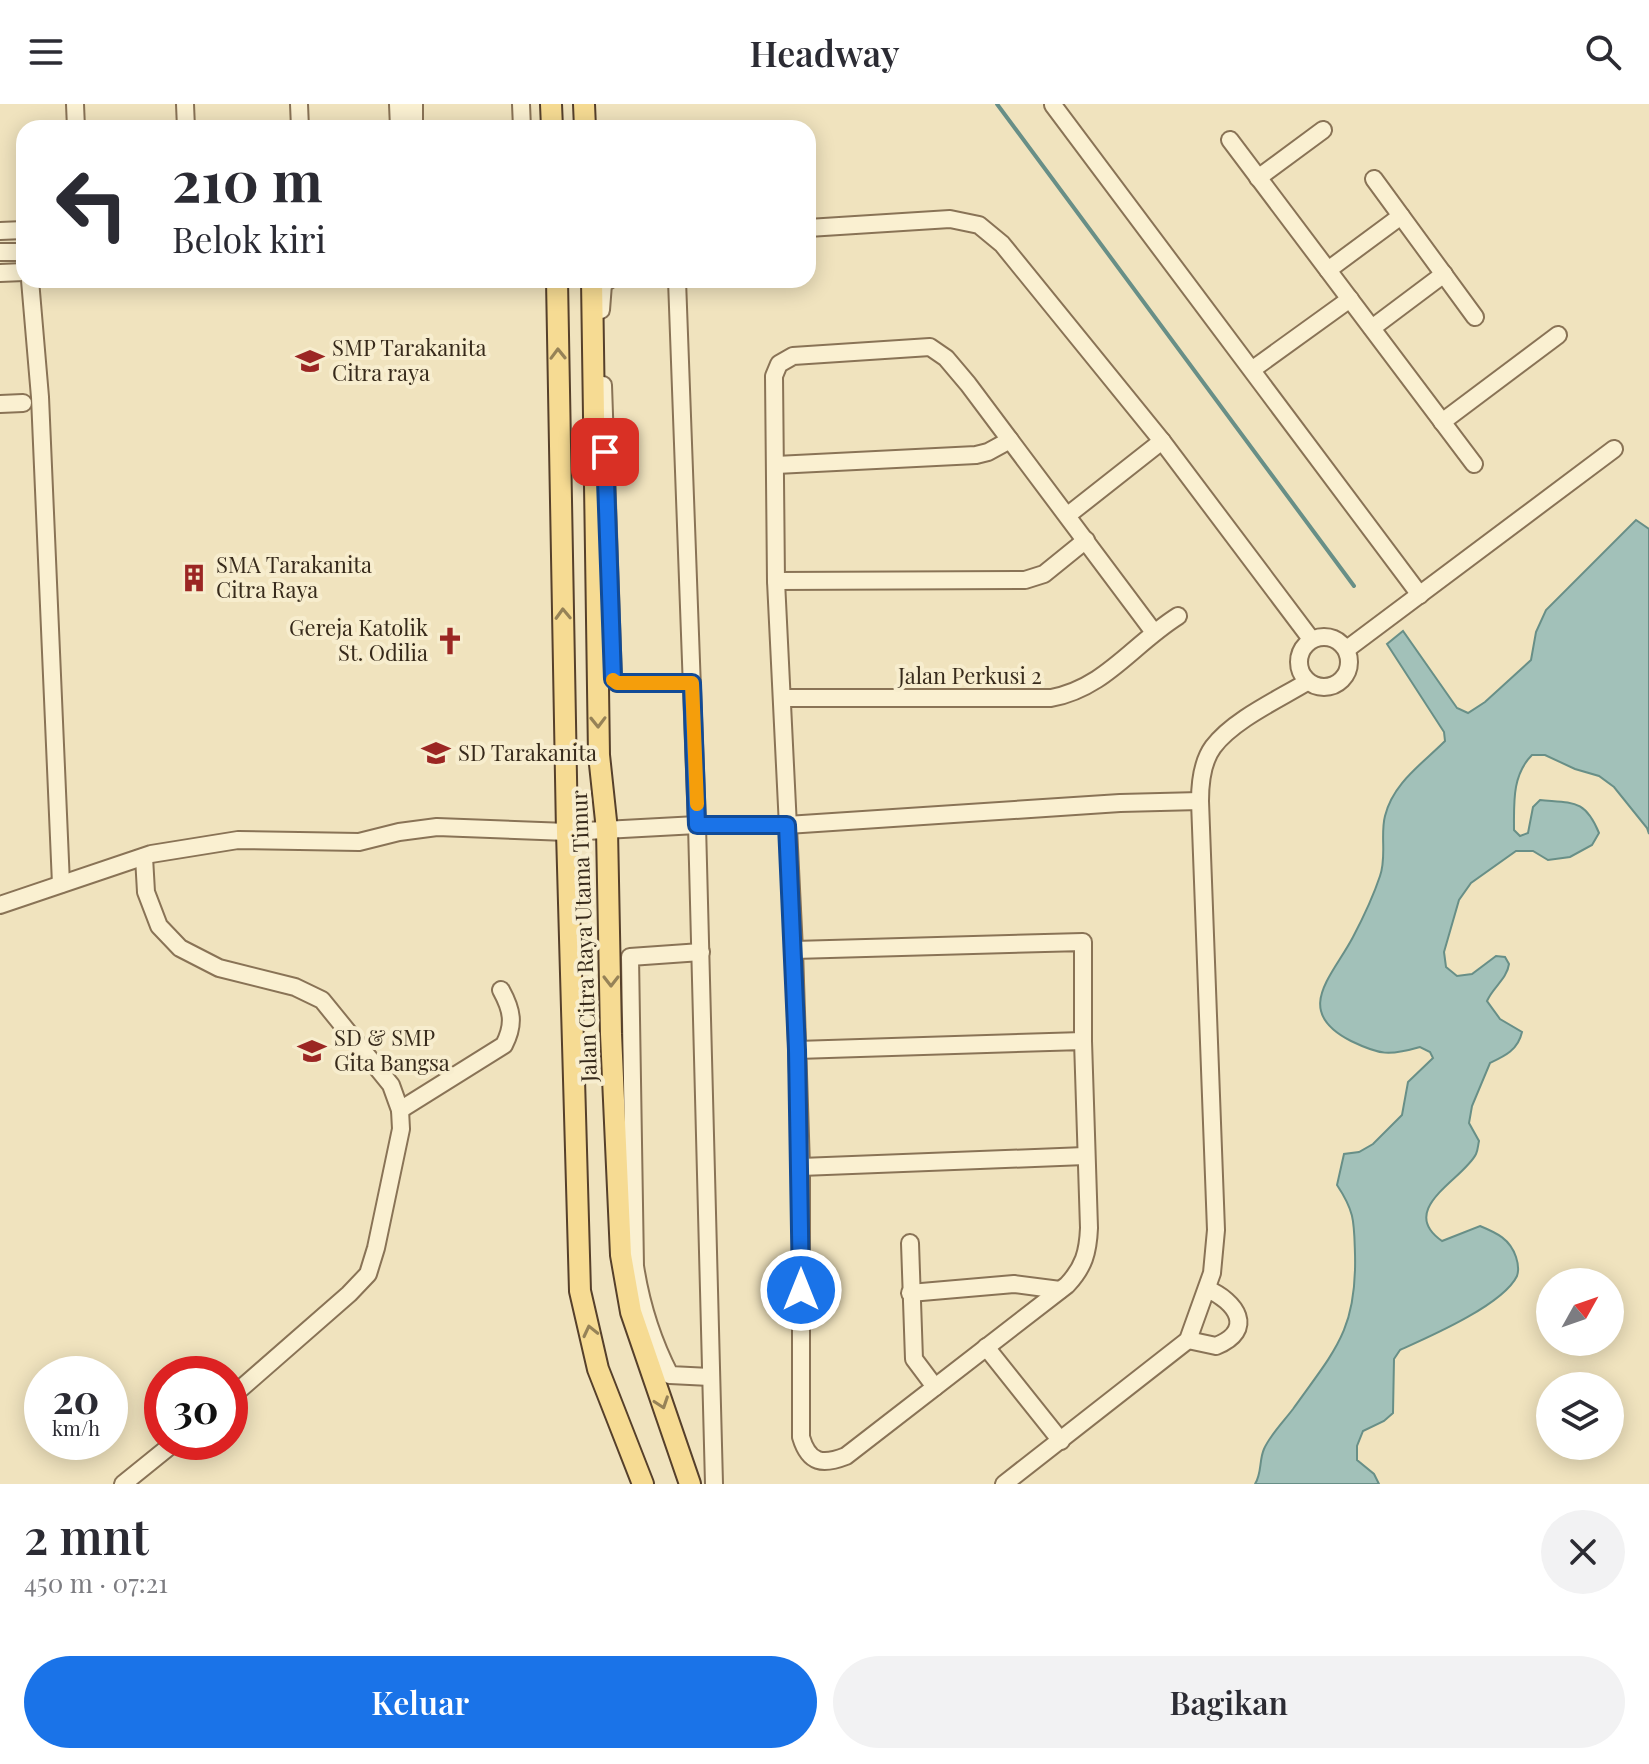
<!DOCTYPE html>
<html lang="id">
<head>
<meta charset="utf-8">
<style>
  body { margin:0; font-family:"Playfair Display",serif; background:#f2f2f3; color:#2b2b33; height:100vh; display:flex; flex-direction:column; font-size:30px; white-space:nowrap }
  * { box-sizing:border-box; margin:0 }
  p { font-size:26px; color:#7c7c81 }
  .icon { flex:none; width:44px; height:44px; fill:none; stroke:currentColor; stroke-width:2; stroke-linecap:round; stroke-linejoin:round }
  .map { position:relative; height:1380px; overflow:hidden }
  .panel { display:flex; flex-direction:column; background:#fff; flex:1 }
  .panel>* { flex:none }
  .hud { position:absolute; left:16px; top:16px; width:800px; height:168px; border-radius:24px; box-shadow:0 4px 20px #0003; background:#fff; color:#2b2b33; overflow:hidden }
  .needle { width:52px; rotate:50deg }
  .controls { position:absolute; left:1536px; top:1164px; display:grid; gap:16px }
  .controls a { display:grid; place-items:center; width:88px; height:88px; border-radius:50%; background:#fff; box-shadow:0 4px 20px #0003; font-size:40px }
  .speed { position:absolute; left:24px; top:1252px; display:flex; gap:16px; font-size:40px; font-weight:700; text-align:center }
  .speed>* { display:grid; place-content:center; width:104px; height:104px; border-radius:50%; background:#fff; box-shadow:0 4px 20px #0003; line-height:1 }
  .speed small { font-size:20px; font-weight:400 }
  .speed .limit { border:12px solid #d22; background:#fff; color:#111 }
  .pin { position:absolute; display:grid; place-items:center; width:68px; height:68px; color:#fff; margin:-34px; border-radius:16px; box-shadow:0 4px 12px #0006 }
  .me { position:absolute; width:88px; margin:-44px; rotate:0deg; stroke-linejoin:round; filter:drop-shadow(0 0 6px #0008) }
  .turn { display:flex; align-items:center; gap:28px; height:168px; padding:0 24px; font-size:36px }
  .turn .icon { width:104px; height:104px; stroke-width:2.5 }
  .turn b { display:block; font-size:56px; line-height:68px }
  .round { display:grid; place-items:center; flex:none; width:84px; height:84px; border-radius:42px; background:#f2f2f3 }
  .headline { display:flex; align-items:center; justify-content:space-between; height:136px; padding:0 24px }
  h1 { font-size:48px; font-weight:600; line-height:60px }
  .button { display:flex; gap:16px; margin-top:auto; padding:16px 24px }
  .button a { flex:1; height:92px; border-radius:48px; background:#1a73e8; color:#fff; font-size:32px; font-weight:600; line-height:92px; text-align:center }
  .button a+a { background:#f2f2f3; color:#2b2b33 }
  header { display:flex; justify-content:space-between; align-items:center; height:104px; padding:0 24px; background:#fff; font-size:36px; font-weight:600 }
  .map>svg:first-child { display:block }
  .water { fill:#a2c1b9; stroke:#688f87; stroke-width:2 }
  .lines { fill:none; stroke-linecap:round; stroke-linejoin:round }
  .stream { stroke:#688f87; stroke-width:4 }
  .minor-casing { stroke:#897356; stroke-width:20 }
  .major-casing { stroke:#56402b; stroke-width:24 }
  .minor { stroke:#faf0d1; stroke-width:16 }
  .major { stroke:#f6db93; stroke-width:20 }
  .oneway { stroke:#968257 }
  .route-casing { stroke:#114b97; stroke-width:20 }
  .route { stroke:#1a73e8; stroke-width:14 }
  .slow { stroke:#f59e0b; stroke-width:14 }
  .labels { text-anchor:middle; stroke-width:8; stroke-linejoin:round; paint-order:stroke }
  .poi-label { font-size:22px; fill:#372a1b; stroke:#f7edce; text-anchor:start }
  .street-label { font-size:22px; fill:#372a1b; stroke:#f7edce }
</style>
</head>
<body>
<header><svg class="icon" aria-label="menu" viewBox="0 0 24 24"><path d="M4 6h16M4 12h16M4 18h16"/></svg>Headway<svg class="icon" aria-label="search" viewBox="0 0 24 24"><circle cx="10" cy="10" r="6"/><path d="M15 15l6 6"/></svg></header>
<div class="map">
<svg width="1649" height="1380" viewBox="0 0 1649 1380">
  <rect width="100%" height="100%" fill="#f0e3be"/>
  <path class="water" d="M1636,416L1649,425V730L1647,724L1614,683L1599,672L1575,665L1545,651H1532C1512,671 1514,699 1514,726L1520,732L1528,729L1533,703L1540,696C1573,699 1585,695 1599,729L1592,741L1570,753L1548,756L1533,747H1516L1471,779L1459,796L1444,848L1446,863L1457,872L1472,870L1496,852L1505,853L1509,860C1507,875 1493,883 1487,897L1500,915L1522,928C1518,946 1505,952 1490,959L1472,1002L1469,1019L1479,1037C1478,1041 1478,1046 1476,1050C1464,1075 1396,1105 1442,1137L1480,1122C1497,1129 1510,1135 1516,1153C1518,1159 1519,1166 1517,1172C1503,1201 1429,1233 1400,1246L1394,1255L1393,1309L1384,1317L1363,1327L1357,1342V1356L1374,1370L1379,1380H1255C1262,1369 1259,1356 1264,1345C1270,1331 1284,1317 1293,1305C1335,1246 1357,1226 1355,1150C1354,1118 1355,1108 1337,1081L1344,1050L1359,1048L1373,1040L1402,1011L1408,978L1433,954L1430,948L1420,943C1389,952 1380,951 1351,937C1292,907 1332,873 1353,833C1363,814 1373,793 1380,772C1387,753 1380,731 1385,712C1393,679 1422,660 1445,637L1444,628L1387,540L1403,527L1457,604L1468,609L1485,598L1531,556L1536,528L1546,506Z"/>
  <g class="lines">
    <polyline class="stream" points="997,0 1354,482"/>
    <defs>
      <g id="minor">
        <polyline points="75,0 76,24"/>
        <polyline points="185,0 186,24"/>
        <polyline points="299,0 300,24"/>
        <polyline points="398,0 399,24"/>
        <polyline points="414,0 414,24"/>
        <polyline points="521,0 522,24"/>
        <polyline points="1053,1 1420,491"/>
        <polyline points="1230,36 1474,360"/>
        <polyline points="1258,74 1323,26"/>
        <polyline points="1374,75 1475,213"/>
        <polyline points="808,124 950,115 979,121 1002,140 1162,337 1311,535"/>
        <polyline points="0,127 24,126"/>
        <polyline points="0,148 24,148"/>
        <polyline points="1328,166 1401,112"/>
        <polyline points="0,169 24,168"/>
        <polyline points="30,176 40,293 61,780"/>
        <polyline points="677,176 697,721 714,1380"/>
        <polyline points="601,206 603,180 609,176"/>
        <polyline points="1372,224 1444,170"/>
        <polyline points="1253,265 1350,195"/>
        <polyline points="603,281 613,575 617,579 692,579"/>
        <polyline points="0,300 23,299"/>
        <polyline points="1442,318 1558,231"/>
        <polyline points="776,361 976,351 988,348 1010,336"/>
        <polyline points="1068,411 1162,337"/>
        <polyline points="776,477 1025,476 1044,470 1086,436"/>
        <circle cx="1324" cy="558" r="25"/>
        <polyline points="1347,545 1614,345"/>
        <path d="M783,594H1051C1105,584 1132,541 1178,512"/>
        <path d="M1200,697C1200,679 1202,658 1213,643C1233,616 1279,595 1307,578"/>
        <polyline points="144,753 146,788 159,822 180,844 219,864 295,883 322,896 391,981 400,1006 401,1025 376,1144 368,1170 349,1190 230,1294"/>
        <polyline points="0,801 151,750 238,736 359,738 399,728 437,723 567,728 697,721 787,721 1120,699 1200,697 1216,1126 1212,1169 1188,1236 1004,1380"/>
        <polyline points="794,846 1083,838 1083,937"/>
        <path d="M701,848L630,853L635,1162C641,1201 652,1236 670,1271L710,1273"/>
        <path d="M797,946L1083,937L1089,1124C1088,1148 1084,1163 1067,1181L846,1352C823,1361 809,1360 801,1333V1063L794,846L776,477L774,272L779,260L793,252L930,243L946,254L968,280L1153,527"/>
        <path d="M400,1006L504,941C515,920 512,906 501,886"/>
        <polyline points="801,1063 1085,1052"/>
        <polyline points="910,1139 914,1255 935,1283"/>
        <polyline points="910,1189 1014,1180 1060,1186"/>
        <path d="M1188,1236L1216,1242C1256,1226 1236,1197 1207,1185"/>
        <polyline points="986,1243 1061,1337"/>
        <polyline points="123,1380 175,1338"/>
      </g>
      <g id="major">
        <polyline points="551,0 552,24"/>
        <polyline points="584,0 585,24"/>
        <polyline points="557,176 567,728 580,1187 598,1265 643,1380"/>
        <polyline points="592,176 599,651 607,726 611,930 621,1151 631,1208 690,1380"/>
      </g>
    </defs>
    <use href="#minor" class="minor-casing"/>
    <use href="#major" class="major-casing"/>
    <use href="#minor" class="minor"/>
    <use href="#major" class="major"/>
  </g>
  <defs><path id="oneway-chevron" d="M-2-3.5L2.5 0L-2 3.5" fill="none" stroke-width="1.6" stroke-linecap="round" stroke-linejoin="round" transform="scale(2)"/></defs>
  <g class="oneway">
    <use href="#oneway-chevron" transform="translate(558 250) rotate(-91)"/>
    <use href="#oneway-chevron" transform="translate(563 510) rotate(-92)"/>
    <use href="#oneway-chevron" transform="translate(598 618) rotate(89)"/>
    <use href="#oneway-chevron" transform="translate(611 877) rotate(90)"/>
    <use href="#oneway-chevron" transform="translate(590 1227) rotate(-103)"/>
    <use href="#oneway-chevron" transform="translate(662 1299) rotate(71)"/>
  </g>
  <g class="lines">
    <defs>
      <polyline id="route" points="605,348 613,575 617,579 692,579 697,721 787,721 797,946 801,1186"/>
    </defs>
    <use href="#route" class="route-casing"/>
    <use href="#route" class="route"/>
    <polyline class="slow" points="613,576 617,579 692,579 697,700"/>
  </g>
  <defs>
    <symbol id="school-bare" viewBox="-9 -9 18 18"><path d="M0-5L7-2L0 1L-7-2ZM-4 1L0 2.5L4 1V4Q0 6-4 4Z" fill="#9b2623" stroke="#f7edce" stroke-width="2.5" paint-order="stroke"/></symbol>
    <symbol id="building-bare" viewBox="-9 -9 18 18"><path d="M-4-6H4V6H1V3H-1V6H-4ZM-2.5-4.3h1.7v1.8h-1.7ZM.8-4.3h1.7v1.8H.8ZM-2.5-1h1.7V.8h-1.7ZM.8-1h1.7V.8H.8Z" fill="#9b2623" stroke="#f7edce" stroke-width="2.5" paint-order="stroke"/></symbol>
    <symbol id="church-bare" viewBox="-9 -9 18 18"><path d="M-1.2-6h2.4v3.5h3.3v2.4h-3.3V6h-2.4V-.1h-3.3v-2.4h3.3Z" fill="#9b2623" stroke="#f7edce" stroke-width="2.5" paint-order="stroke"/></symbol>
  </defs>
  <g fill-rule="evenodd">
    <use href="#school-bare" x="290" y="237" width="40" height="40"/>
    <use href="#building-bare" x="174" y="454" width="40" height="40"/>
    <use href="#church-bare" x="430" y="517" width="40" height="40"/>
    <use href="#school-bare" x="416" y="629" width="40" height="40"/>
    <use href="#school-bare" x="292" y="927" width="40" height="40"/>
  </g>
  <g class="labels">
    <g class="poi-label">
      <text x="332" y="252">SMP Tarakanita<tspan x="332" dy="25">Citra raya</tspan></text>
      <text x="216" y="469">SMA Tarakanita<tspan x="216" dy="25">Citra Raya</tspan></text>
      <text x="428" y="532" text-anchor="end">Gereja Katolik<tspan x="428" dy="25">St. Odilia</tspan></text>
      <text x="458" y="657">SD Tarakanita</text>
      <text x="334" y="942">SD &amp; SMP<tspan x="334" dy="25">Gita Bangsa</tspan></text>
    </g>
    <g class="street-label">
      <text x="970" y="580">Jalan Perkusi 2</text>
      <text transform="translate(584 832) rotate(-92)" y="8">Jalan Citra Raya Utama Timur</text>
    </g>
  </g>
</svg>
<div class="controls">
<a><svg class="needle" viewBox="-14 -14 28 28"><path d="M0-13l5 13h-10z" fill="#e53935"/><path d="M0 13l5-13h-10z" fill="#7c7c81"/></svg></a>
<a><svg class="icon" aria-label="layers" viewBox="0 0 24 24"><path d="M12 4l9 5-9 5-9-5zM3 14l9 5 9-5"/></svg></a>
</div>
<div class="speed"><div>20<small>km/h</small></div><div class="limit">30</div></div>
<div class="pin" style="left:605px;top:348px;background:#d93025"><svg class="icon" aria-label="arrive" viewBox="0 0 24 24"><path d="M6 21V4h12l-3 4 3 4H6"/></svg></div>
<svg class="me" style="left:801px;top:1186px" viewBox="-20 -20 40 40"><circle r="17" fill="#1a73e8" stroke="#fff" stroke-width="3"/><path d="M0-11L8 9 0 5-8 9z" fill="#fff"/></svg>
<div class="hud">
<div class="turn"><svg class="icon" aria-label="left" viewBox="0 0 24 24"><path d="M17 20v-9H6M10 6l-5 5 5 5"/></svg><div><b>210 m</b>Belok kiri</div></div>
</div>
</div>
<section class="panel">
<div class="headline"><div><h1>2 mnt</h1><p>450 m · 07:21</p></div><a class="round"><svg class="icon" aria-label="close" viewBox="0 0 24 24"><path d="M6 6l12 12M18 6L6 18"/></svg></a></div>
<div class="button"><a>Keluar</a><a>Bagikan</a></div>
</section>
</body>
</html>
